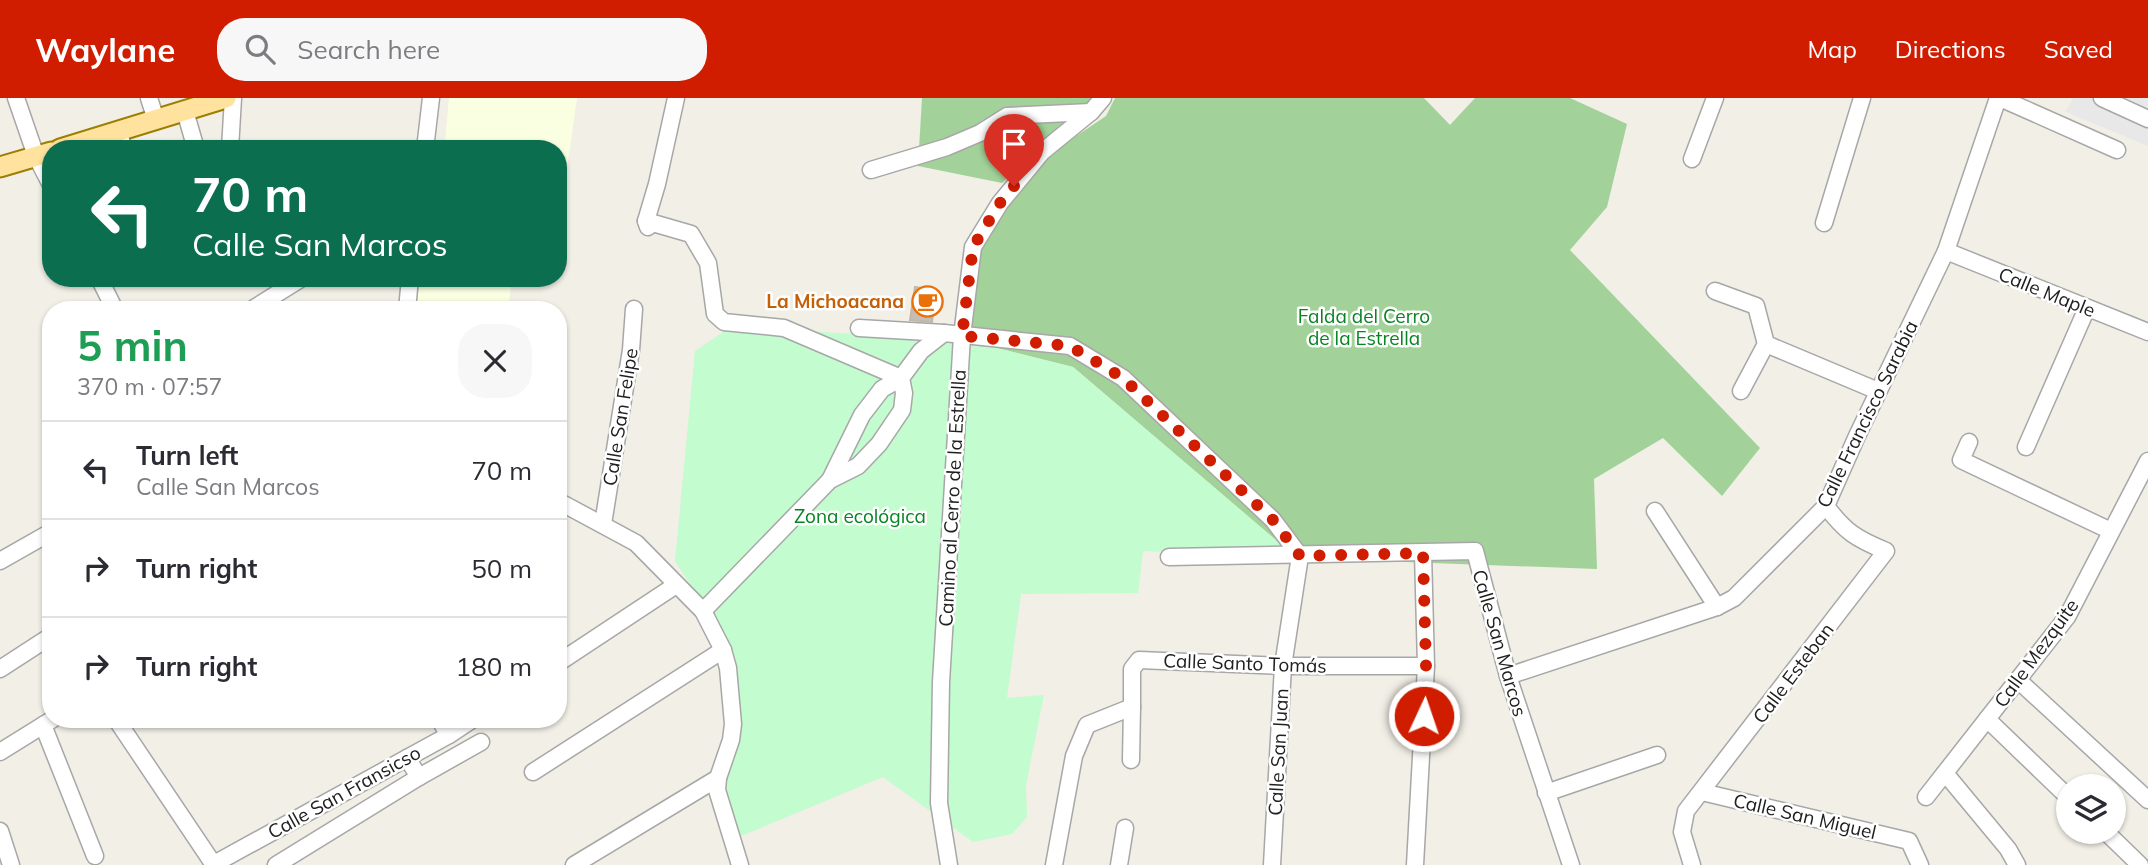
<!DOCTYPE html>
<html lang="en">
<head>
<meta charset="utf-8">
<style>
  body { margin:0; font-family:Mulish,sans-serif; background:#f7f7f7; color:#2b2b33; height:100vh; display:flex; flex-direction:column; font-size:26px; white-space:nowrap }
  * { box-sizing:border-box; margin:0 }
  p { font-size:23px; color:#7c7c81 }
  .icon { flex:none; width:38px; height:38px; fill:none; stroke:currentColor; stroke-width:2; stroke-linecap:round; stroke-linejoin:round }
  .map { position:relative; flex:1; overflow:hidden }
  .details { position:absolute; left:42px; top:203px; width:525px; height:427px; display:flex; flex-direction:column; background:#fff; border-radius:28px; box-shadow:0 2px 5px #0004 }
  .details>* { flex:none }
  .hud { position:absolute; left:42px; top:42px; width:525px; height:147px; border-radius:28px; box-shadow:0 2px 5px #0004; background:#0b6e4f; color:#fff; overflow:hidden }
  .tools { position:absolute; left:2056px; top:676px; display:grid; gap:14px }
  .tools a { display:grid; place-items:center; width:70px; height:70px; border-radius:50%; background:#fff; box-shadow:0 2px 5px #0004; font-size:35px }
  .pin { position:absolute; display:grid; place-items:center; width:60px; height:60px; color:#fff; margin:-72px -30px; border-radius:50% 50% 50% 0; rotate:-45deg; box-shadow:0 0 7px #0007 }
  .pin .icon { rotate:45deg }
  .me { position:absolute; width:77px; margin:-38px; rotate:3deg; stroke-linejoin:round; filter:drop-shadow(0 0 5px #0008) }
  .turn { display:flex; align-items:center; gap:24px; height:147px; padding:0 35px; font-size:32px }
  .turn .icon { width:91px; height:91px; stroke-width:2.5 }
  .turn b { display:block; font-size:49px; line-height:60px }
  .round { display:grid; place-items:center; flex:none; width:74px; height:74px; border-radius:28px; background:#f7f7f7 }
  .summary { display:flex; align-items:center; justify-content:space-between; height:119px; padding:0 35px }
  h1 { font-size:42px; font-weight:700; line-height:52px; color:#1e9e55 }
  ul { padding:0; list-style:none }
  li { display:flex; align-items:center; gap:21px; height:98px; padding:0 35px; border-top:2px solid #e1e1e2 }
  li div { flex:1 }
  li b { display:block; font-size:26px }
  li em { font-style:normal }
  header { display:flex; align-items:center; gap:42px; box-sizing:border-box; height:98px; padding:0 35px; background:#d01d00; color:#fff }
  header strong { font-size:33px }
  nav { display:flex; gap:38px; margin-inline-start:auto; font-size:24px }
  .search { width:490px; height:63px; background:#f7f7f7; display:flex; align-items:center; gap:18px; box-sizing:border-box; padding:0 24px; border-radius:28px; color:#7c7c81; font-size:26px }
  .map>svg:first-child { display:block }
  .education { fill:#fbffe1 }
  .forest { fill:#a2d299 }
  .park { fill:#c2fccf }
  .parking { fill:#e8e8e8 }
  .building { fill:#c6beb5; stroke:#c3b8a8; stroke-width:2 }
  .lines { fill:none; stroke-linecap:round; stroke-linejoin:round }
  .minor-casing { stroke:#a7a7a7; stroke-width:19 }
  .major-casing { stroke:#9c7e00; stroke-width:23 }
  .minor { stroke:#fff; stroke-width:16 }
  .major { stroke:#ffe29d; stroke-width:19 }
  .route { stroke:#d01d00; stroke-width:12; stroke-dasharray:0 21.6 }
  .labels { text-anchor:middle; stroke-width:5; stroke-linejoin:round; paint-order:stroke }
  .street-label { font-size:19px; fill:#202020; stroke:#fff }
  .food-label { font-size:19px; font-weight:bold; fill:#c56008; stroke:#fff; text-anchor:end }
  .park-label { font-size:19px; fill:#078523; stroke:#fff }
</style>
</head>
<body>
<header>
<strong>Waylane</strong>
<div class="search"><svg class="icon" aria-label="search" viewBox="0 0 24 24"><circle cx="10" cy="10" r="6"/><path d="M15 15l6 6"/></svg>Search here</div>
<nav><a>Map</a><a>Directions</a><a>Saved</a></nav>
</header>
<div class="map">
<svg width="2148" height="767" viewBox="0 0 2148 767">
  <rect width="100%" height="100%" fill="#f1efe6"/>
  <g class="education">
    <polygon points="449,0 577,0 563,99 558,97 558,51 432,51 433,42 445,43"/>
    <polygon points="417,180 512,180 508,212 413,212"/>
  </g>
  <g class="forest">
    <polygon points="922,0 1093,0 1002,85 918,68"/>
    <polygon points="1115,0 1424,0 1450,27 1475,0 1570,0 1627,26 1607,109 1570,152 1760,350 1722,398 1663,340 1594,381 1597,471 1297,460 1073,269 965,242 972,159 1042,61 1106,18"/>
  </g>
  <polygon class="park" points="731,229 965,242 1073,269 1297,460 1143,453 1138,495 1021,496 1007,600 1044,597 1026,687 1027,719 1012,736 973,744 883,679 736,740 723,694 733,552 675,463 695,253"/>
  <polygon class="parking" points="2073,0 2148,0 2148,48 2064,13 2066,13"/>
  <polygon class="building" points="915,189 936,192 932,224 910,222"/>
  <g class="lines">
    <defs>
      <g id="minor">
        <polyline points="16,0 36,58 51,87"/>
        <polyline points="149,0 156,22"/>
        <polyline points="2000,0 2117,52"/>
        <polyline points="2102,0 2148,21"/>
        <polyline points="185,13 196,51"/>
        <polyline points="118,33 124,51"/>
        <polyline points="230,51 233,0"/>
        <polyline points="425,51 431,0"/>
        <polyline points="1692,61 1715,0"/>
        <polyline points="871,72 947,49 980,35 1007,18 1091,14"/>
        <polyline points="646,123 691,136 708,165 715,216 724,224 784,230 901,280"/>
        <polyline points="1824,125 1862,0"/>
        <polyline points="648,129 646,123 657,86 676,0"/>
        <polyline points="1946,153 2148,234"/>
        <polyline points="99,180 115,212"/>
        <polyline points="1715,193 1756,208 1766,246 1878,293"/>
        <polyline points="251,212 302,180"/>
        <polyline points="407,212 410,180"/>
        <polyline points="859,230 944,235 1070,248 1123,280 1273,422 1300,458 1283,568 1272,767"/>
        <polyline points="1741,293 1766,246"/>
        <polyline points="1969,344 1961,362 2111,433"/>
        <polyline points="2026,349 2087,210"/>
        <polyline points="830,382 862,317 882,291 901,280"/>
        <polyline points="558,403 636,445 703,513 723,552 728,570 733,626 731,642 718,680 717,692 740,767"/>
        <polyline points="1655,413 1717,509"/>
        <polyline points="603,426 631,252 634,211"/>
        <polyline points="1169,459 1475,453 1508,578 1571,767"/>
        <polyline points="0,463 51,434"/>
        <polyline points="703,513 830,382 858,368 879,346 902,312 904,295 901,280 921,253 944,235"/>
        <polyline points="558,565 676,487"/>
        <polyline points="0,571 51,538"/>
        <polyline points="1508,578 1717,509 1734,500 1826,408 1857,338 1946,153 1998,0"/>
        <polyline points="2018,582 2148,702"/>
        <polyline points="116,621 214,767"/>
        <polyline points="439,621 449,637"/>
        <polyline points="1987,621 2068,699"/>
        <polyline points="43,627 95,758"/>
        <polyline points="0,654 53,621"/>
        <polyline points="1131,662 1132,609"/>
        <polyline points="533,674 723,552"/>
        <polyline points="1945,675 2008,751 2017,767"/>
        <polyline points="419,679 481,644"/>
        <polyline points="1702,694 1909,743 1920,767"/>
        <polyline points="1546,695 1657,657"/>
        <polyline points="1926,699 2067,519 2148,363"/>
        <polyline points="0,733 11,767"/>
        <polyline points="2105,733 2140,767"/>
        <polyline points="214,766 449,637 473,621"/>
        <polyline points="276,767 419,679 407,660"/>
        <polyline points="574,767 718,680"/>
        <polyline points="949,767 939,705 941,584 962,238 973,149 1000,105 1042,54 1091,14 1103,0"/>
        <polyline points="1054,767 1074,658 1087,627 1132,609 1132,571 1139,562 1283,568 1426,568"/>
        <polyline points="1119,767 1125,730"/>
        <polyline points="1415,767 1426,568 1423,455"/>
        <path d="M1692,767L1682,734L1686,713L1886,453C1857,441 1845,434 1826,408"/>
      </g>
      <g id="major">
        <polyline points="60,51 226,0"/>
        <polyline points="0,69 51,54"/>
      </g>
    </defs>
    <use href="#minor" class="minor-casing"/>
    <use href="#major" class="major-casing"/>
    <use href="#minor" class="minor"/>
    <use href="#major" class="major"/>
  </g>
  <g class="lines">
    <polyline class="route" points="1014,88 1000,105 973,149 962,238 1070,248 1123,280 1273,422 1300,458 1423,455 1426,568 1424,618"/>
  </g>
  <defs>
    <symbol id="cafe-ring" viewBox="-11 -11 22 22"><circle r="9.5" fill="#fff" stroke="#e8710a" stroke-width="1.5"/><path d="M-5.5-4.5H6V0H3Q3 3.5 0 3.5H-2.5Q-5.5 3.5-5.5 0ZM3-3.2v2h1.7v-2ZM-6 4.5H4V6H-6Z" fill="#e8710a"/></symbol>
  </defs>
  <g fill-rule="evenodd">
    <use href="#cafe-ring" x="910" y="186" width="35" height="35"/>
  </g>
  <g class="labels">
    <g class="street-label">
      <text transform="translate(2047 194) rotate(22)" y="7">Calle Maple</text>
      <text transform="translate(1867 316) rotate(-64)" y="7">Calle Francisco Sarabia</text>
      <text transform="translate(620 319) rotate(-81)" y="7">Calle San Felipe</text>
      <text transform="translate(952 400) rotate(-87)" y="7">Camino al Cerro de la Estrella</text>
      <text transform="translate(1500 545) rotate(74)" y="7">Calle San Marcos</text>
      <text transform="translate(2036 555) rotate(-54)" y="7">Calle Mezquite</text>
      <text transform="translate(1245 565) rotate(2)" y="7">Calle Santo Tomás</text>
      <text transform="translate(1793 575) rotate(-53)" y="7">Calle Esteban</text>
      <text transform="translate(1278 654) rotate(-87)" y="7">Calle San Juan</text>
      <text transform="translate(344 694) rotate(-29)" y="7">Calle San Fransicso</text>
      <text transform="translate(1805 718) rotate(13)" y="7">Calle San Miguel</text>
    </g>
    <g class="food-label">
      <text x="904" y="210">La Michoacana</text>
    </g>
    <g class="park-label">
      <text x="1364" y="225">Falda del Cerro<tspan x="1364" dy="22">de la Estrella</tspan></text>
      <text x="860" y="425">Zona ecológica</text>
    </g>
  </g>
</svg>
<div class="tools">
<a><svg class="icon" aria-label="layers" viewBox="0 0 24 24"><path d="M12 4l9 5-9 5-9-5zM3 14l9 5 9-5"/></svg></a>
</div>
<div class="pin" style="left:1014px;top:88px;background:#d93025"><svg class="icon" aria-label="arrive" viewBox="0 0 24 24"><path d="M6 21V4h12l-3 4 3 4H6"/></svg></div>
<svg class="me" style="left:1424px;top:618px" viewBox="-20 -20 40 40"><circle r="17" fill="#d01d00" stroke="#fff" stroke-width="3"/><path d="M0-11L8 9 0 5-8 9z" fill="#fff"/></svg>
<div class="hud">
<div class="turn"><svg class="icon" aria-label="left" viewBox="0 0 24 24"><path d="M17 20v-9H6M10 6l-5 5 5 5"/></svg><div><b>70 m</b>Calle San Marcos</div></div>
</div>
<section class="details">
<div class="summary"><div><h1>5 min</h1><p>370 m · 07:57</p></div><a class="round"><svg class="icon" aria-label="close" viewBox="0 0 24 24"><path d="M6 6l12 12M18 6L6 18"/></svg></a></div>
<ul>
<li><svg class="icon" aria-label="left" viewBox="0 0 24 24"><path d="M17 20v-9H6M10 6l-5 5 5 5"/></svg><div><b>Turn left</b><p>Calle San Marcos</p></div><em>70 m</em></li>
<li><svg class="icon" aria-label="right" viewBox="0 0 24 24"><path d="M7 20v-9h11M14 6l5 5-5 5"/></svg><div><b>Turn right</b></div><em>50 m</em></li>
<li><svg class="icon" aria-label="right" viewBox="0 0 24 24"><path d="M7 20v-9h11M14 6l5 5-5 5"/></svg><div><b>Turn right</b></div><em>180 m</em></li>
</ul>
</section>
</div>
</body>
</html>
